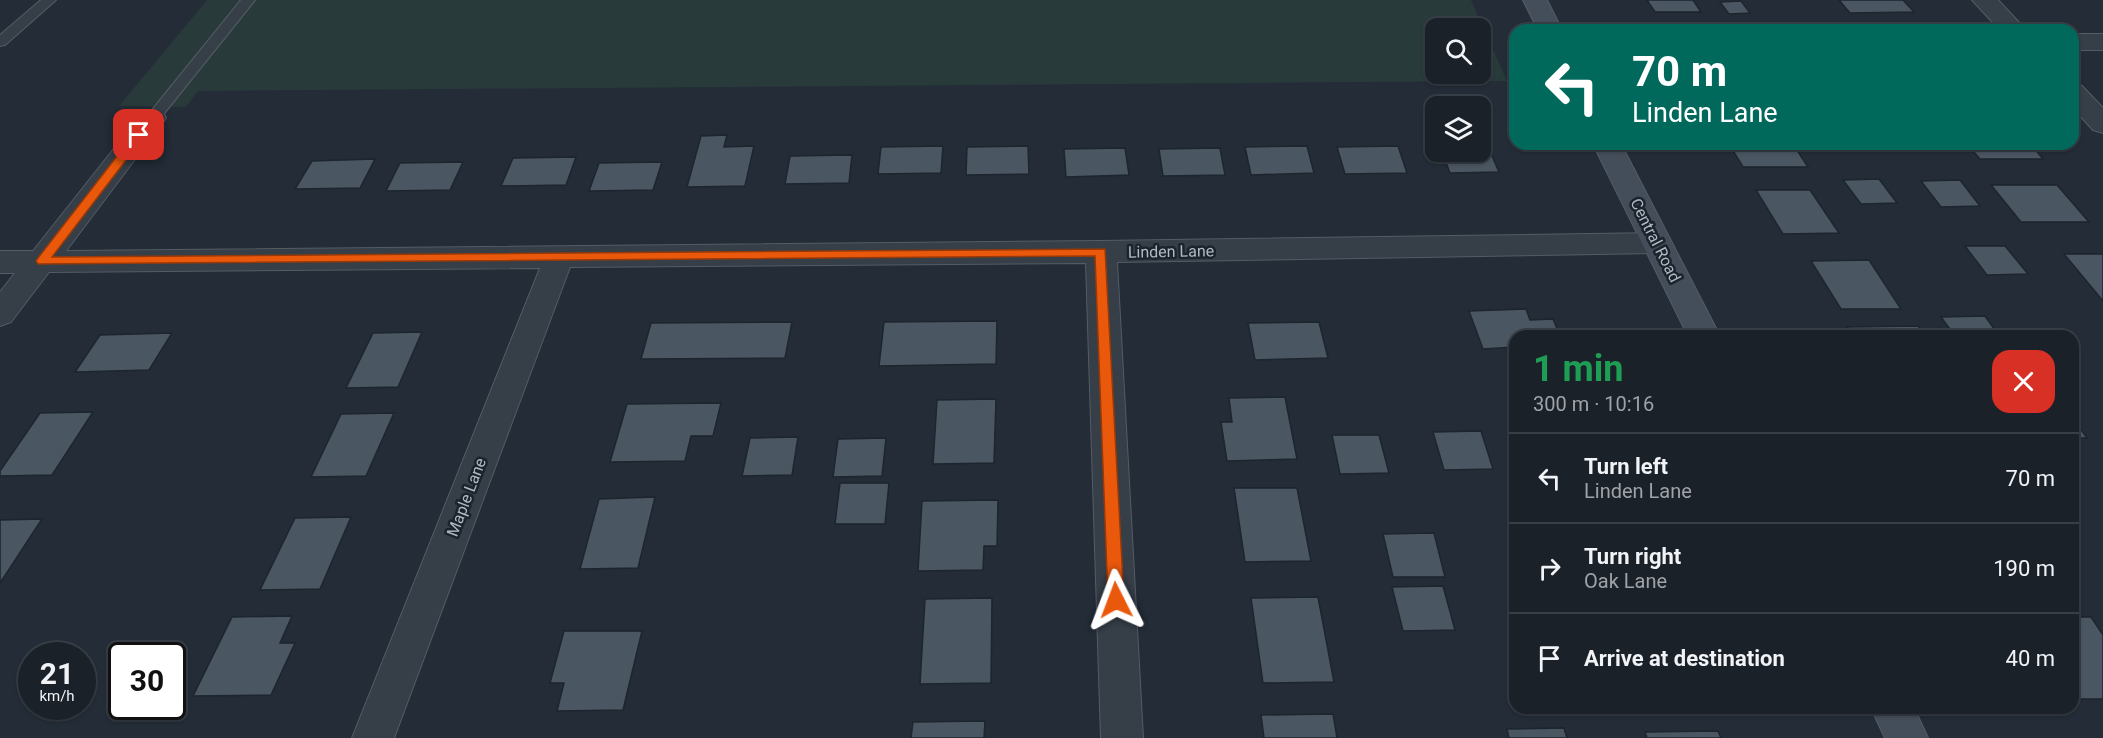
<!DOCTYPE html>
<html lang="en">
<head>
<meta charset="utf-8">
<style>
  body { margin:0; font-family:Roboto,sans-serif; background:#232931; color:#f1f3f6; height:100vh; display:flex; flex-direction:column; font-size:22px; white-space:nowrap }
  * { box-sizing:border-box; margin:0 }
  p { font-size:20px; color:#9fa3a8 }
  .icon { flex:none; width:33px; height:33px; fill:none; stroke:currentColor; stroke-width:2; stroke-linecap:round; stroke-linejoin:round }
  .map { position:relative; flex:1; overflow:hidden }
  .panel { position:absolute; left:1509px; top:330px; width:570px; height:384px; display:flex; flex-direction:column; background:#1a2129; border-radius:18px; box-shadow:0 2px 4px #0004,0 0 0 2px #383e46 }
  .panel>* { flex:none }
  .top-card { position:absolute; left:1509px; top:24px; width:570px; height:126px; border-radius:18px; box-shadow:0 2px 4px #0004,0 0 0 2px #383e46; background:#00695c; color:#fff; overflow:hidden }
  .fabs { position:absolute; left:1425px; top:18px; display:grid; gap:12px }
  .fabs a { display:grid; place-items:center; width:66px; height:66px; border-radius:12px; background:#1a2129; box-shadow:0 2px 4px #0004,0 0 0 2px #383e46; font-size:30px }
  .speed { position:absolute; left:18px; top:642px; display:flex; gap:12px; font-size:30px; font-weight:700; text-align:center }
  .speed>* { display:grid; place-content:center; width:78px; height:78px; border-radius:50%; background:#1a2129; box-shadow:0 2px 4px #0004,0 0 0 2px #383e46; line-height:1 }
  .speed small { font-size:15px; font-weight:400 }
  .speed .limit { border:3px solid #111; border-radius:9px; background:#fff; color:#111 }
  .pin { position:absolute; display:grid; place-items:center; width:51px; height:51px; color:#fff; margin:-26px; border-radius:12px; box-shadow:0 3px 9px #0006 }
  .me { position:absolute; width:66px; margin:-33px; rotate:357deg; stroke-linejoin:round; filter:drop-shadow(0 0 4px #0008) }
  .turn { display:flex; align-items:center; gap:21px; height:126px; padding:0 24px; font-size:27px }
  .turn .icon { width:78px; height:78px; stroke-width:2.5 }
  .turn b { display:block; font-size:42px; line-height:51px }
  .round { display:grid; place-items:center; flex:none; width:63px; height:63px; border-radius:18px; background:#232931 }
  .overview { display:flex; align-items:center; justify-content:space-between; height:102px; padding:0 24px }
  h1 { font-size:36px; font-weight:700; line-height:45px; color:#1e9e55 }
  ul { padding:0; list-style:none }
  li { display:flex; align-items:center; gap:18px; height:90px; padding:0 24px; border-top:2px solid #383e46 }
  li div { flex:1 }
  li b { display:block; font-size:22px }
  li em { font-style:normal }
  .map>svg:first-child { display:block }
  .green { fill:#283a3a; fill-rule:evenodd }
  .building { fill:#4b5663; stroke:#1d252e; stroke-width:1.5 }
  .lines { fill:none; stroke-linecap:round; stroke-linejoin:round }
  .lane-casing { stroke:#545c65; stroke-width:2 }
  .street-casing { stroke:#545c65; stroke-width:2 }
  .secondary-casing { stroke:#545c65; stroke-width:2 }
  .lane { fill:#363e48; fill-rule:evenodd }
  .street { fill:#363e48; fill-rule:evenodd }
  .secondary { fill:#444d5a; fill-rule:evenodd }
  .route { fill:#ea580c; stroke:#983908; stroke-width:1.5 }
  .labels { text-anchor:middle; stroke-width:5; stroke-linejoin:round; paint-order:stroke }
  .street-label { font-size:16px; fill:#b1b9c4; stroke:#1b232c }
</style>
</head>
<body>
<div class="map">
<svg width="2103" height="738" viewBox="0 0 2103 738">
  <rect width="100%" height="100%" fill="#232c37"/>
  <path class="green" d="M207,0H1471L1507,81L198,91L186,107L119,106ZM1436,28H1480V74H1436Z"/>
  <g class="building">
    <polygon points="1647,0 1693,0 1701,12 1655,12"/>
    <polygon points="1839,0 1903,0 1914,12 1850,13"/>
    <polygon points="1741,1 1750,13 1729,14 1720,2"/>
    <polygon points="1874,24 1925,24 1930,30 1879,30"/>
    <polygon points="1666,25 1722,25 1725,30 1668,30"/>
    <polygon points="1480,129 1499,172 1450,173 1442,152 1480,152"/>
    <polygon points="727,135 724,147 754,146 745,186 687,187 701,136"/>
    <polygon points="1729,144 1793,144 1808,167 1743,167"/>
    <polygon points="1967,144 2031,144 2043,159 1980,159"/>
    <polygon points="943,146 941,173 878,174 881,147"/>
    <polygon points="1028,146 1029,174 966,175 967,147"/>
    <polygon points="1307,146 1314,173 1251,175 1245,147"/>
    <polygon points="1398,146 1407,173 1345,174 1337,147"/>
    <polygon points="1125,148 1129,175 1066,177 1064,149"/>
    <polygon points="1220,148 1225,175 1163,176 1159,149"/>
    <polygon points="852,155 849,183 785,184 790,156"/>
    <polygon points="576,157 566,185 501,186 513,158"/>
    <polygon points="375,159 360,188 295,189 312,161"/>
    <polygon points="463,162 450,190 386,191 400,163"/>
    <polygon points="662,162 653,190 589,191 599,163"/>
    <polygon points="1879,179 1897,203 1861,204 1843,180"/>
    <polygon points="1960,180 1980,206 1941,207 1921,181"/>
    <polygon points="1991,185 2057,185 2089,222 2021,222"/>
    <polygon points="1756,190 1810,190 1839,233 1783,234"/>
    <polygon points="1965,246 2005,246 2028,274 1987,275"/>
    <polygon points="2064,254 2103,254 2103,301"/>
    <polygon points="1869,260 1901,309 1841,309 1811,261"/>
    <polygon points="1526,309 1530,320 1553,319 1560,336 1515,336 1515,347 1483,349 1469,311"/>
    <polygon points="1985,316 1999,336 1955,336 1941,317"/>
    <polygon points="997,321 996,364 879,366 884,322"/>
    <polygon points="792,322 785,358 641,359 651,323"/>
    <polygon points="1319,322 1328,358 1255,360 1248,323"/>
    <polygon points="1918,326 1925,336 1853,336 1847,327"/>
    <polygon points="422,332 398,387 346,388 373,333"/>
    <polygon points="172,333 149,370 75,372 100,335"/>
    <polygon points="1285,397 1297,459 1227,461 1221,422 1232,422 1229,398"/>
    <polygon points="996,399 994,463 933,464 937,400"/>
    <polygon points="721,403 713,436 691,436 685,461 610,462 627,404"/>
    <polygon points="93,412 52,475 0,476 0,471 40,413"/>
    <polygon points="394,413 366,476 311,477 341,414"/>
    <polygon points="2073,418 2087,438 2073,438"/>
    <polygon points="1481,431 1493,469 1444,470 1433,432"/>
    <polygon points="1332,435 1379,435 1389,473 1340,474"/>
    <polygon points="798,437 792,475 742,476 750,438"/>
    <polygon points="886,438 882,476 833,477 838,439"/>
    <polygon points="840,483 889,483 885,524 835,524"/>
    <polygon points="1234,488 1297,488 1311,561 1245,562"/>
    <polygon points="655,497 638,568 580,569 599,499"/>
    <polygon points="998,500 997,546 984,546 983,570 918,571 922,501"/>
    <polygon points="351,517 320,589 260,590 295,518"/>
    <polygon points="42,519 0,583 0,520"/>
    <polygon points="1434,533 1445,577 1393,577 1383,534"/>
    <polygon points="1443,586 1455,630 1403,631 1392,587"/>
    <polygon points="1318,597 1334,682 1263,683 1251,598"/>
    <polygon points="992,598 991,683 920,684 925,599"/>
    <polygon points="292,616 280,643 295,643 271,695 193,696 232,617"/>
    <polygon points="2073,617 2091,617 2103,635 2103,699 2073,699"/>
    <polygon points="564,631 642,631 623,710 557,711 564,683 550,683"/>
    <polygon points="1539,708 1595,708 1596,710 1539,711"/>
    <polygon points="1333,714 1337,738 1264,738 1261,715"/>
    <polygon points="985,721 984,738 911,738 913,722"/>
    <polygon points="1564,728 1567,738 1509,738 1507,729"/>
    <polygon points="1718,731 1721,738 1647,738 1645,732"/>
  </g>
  <g class="lines">
    <defs>
      <g id="lane">
        <polygon points="41,0 56,0 5,45 0,46 0,35"/>
        <polygon points="241,0 255,0 158,121 148,121 146,118 148,115"/>
      </g>
      <g id="street">
        <polygon points="1972,0 1998,0 2026,30 2000,30"/>
        <rect x="2073" y="34" width="30" height="16"/>
        <polygon points="2073,84 2082,86 2103,108 2103,133 2093,130 2073,108"/>
        <polygon points="153,110 163,112 166,118 66,251 1101,241 1657,233 1668,236 1672,243 1668,250 1657,253 1117,262 1143,738 1101,738 1086,263 570,267 394,738 352,738 540,268 49,272 11,322 0,326 0,292 15,273 0,273 0,251 33,251 143,112"/>
      </g>
      <g id="secondary">
        <polygon points="1523,0 1547,0 1562,30 1538,30"/>
        <polygon points="1593,144 1621,144 1720,336 1688,336"/>
        <polygon points="1871,708 1914,708 1928,738 1885,738"/>
      </g>
    </defs>
    <use href="#lane" class="lane-casing"/>
    <use href="#street" class="street-casing"/>
    <use href="#secondary" class="secondary-casing"/>
    <use href="#lane" class="lane"/>
    <use href="#street" class="street"/>
    <use href="#secondary" class="secondary"/>
  </g>
  <polygon class="route" points="139,132 143,133 143,138 52,257 1105,249 1124,600 1122,605 1116,607 1111,605 1108,600 1095,256 38,264 36,261 38,258 135,133"/>
  <g class="labels">
    <g class="street-label">
      <text transform="translate(1656 240) rotate(63)" y="6">Central Road</text>
      <text transform="translate(1171 251) rotate(-1)" y="6">Linden Lane</text>
      <text transform="translate(466 497) rotate(-69)" y="6">Maple Lane</text>
    </g>
  </g>
</svg>
<div class="fabs">
<a><svg class="icon" aria-label="search" viewBox="0 0 24 24"><circle cx="10" cy="10" r="6"/><path d="M15 15l6 6"/></svg></a>
<a><svg class="icon" aria-label="layers" viewBox="0 0 24 24"><path d="M12 4l9 5-9 5-9-5zM3 14l9 5 9-5"/></svg></a>
</div>
<div class="speed"><div>21<small>km/h</small></div><div class="limit">30</div></div>
<div class="pin" style="left:139px;top:135px;background:#d93025"><svg class="icon" aria-label="arrive" viewBox="0 0 24 24"><path d="M6 21V4h12l-3 4 3 4H6"/></svg></div>
<svg class="me" style="left:1116px;top:600px" viewBox="-20 -20 40 40"><path d="M0-17L14 15 0 8-14 15z" fill="#ea580c" stroke="#fff" stroke-width="4"/></svg>
<div class="top-card">
<div class="turn"><svg class="icon" aria-label="left" viewBox="0 0 24 24"><path d="M17 20v-9H6M10 6l-5 5 5 5"/></svg><div><b>70 m</b>Linden Lane</div></div>
</div>
<section class="panel">
<div class="overview"><div><h1>1 min</h1><p>300 m · 10:16</p></div><a class="round" style="background:#d93025;color:#fff"><svg class="icon" aria-label="close" viewBox="0 0 24 24"><path d="M6 6l12 12M18 6L6 18"/></svg></a></div>
<ul>
<li><svg class="icon" aria-label="left" viewBox="0 0 24 24"><path d="M17 20v-9H6M10 6l-5 5 5 5"/></svg><div><b>Turn left</b><p>Linden Lane</p></div><em>70 m</em></li>
<li><svg class="icon" aria-label="right" viewBox="0 0 24 24"><path d="M7 20v-9h11M14 6l5 5-5 5"/></svg><div><b>Turn right</b><p>Oak Lane</p></div><em>190 m</em></li>
<li><svg class="icon" aria-label="arrive" viewBox="0 0 24 24"><path d="M6 21V4h12l-3 4 3 4H6"/></svg><div><b>Arrive at destination</b></div><em>40 m</em></li>
</ul>
</section>
</div>
</body>
</html>
